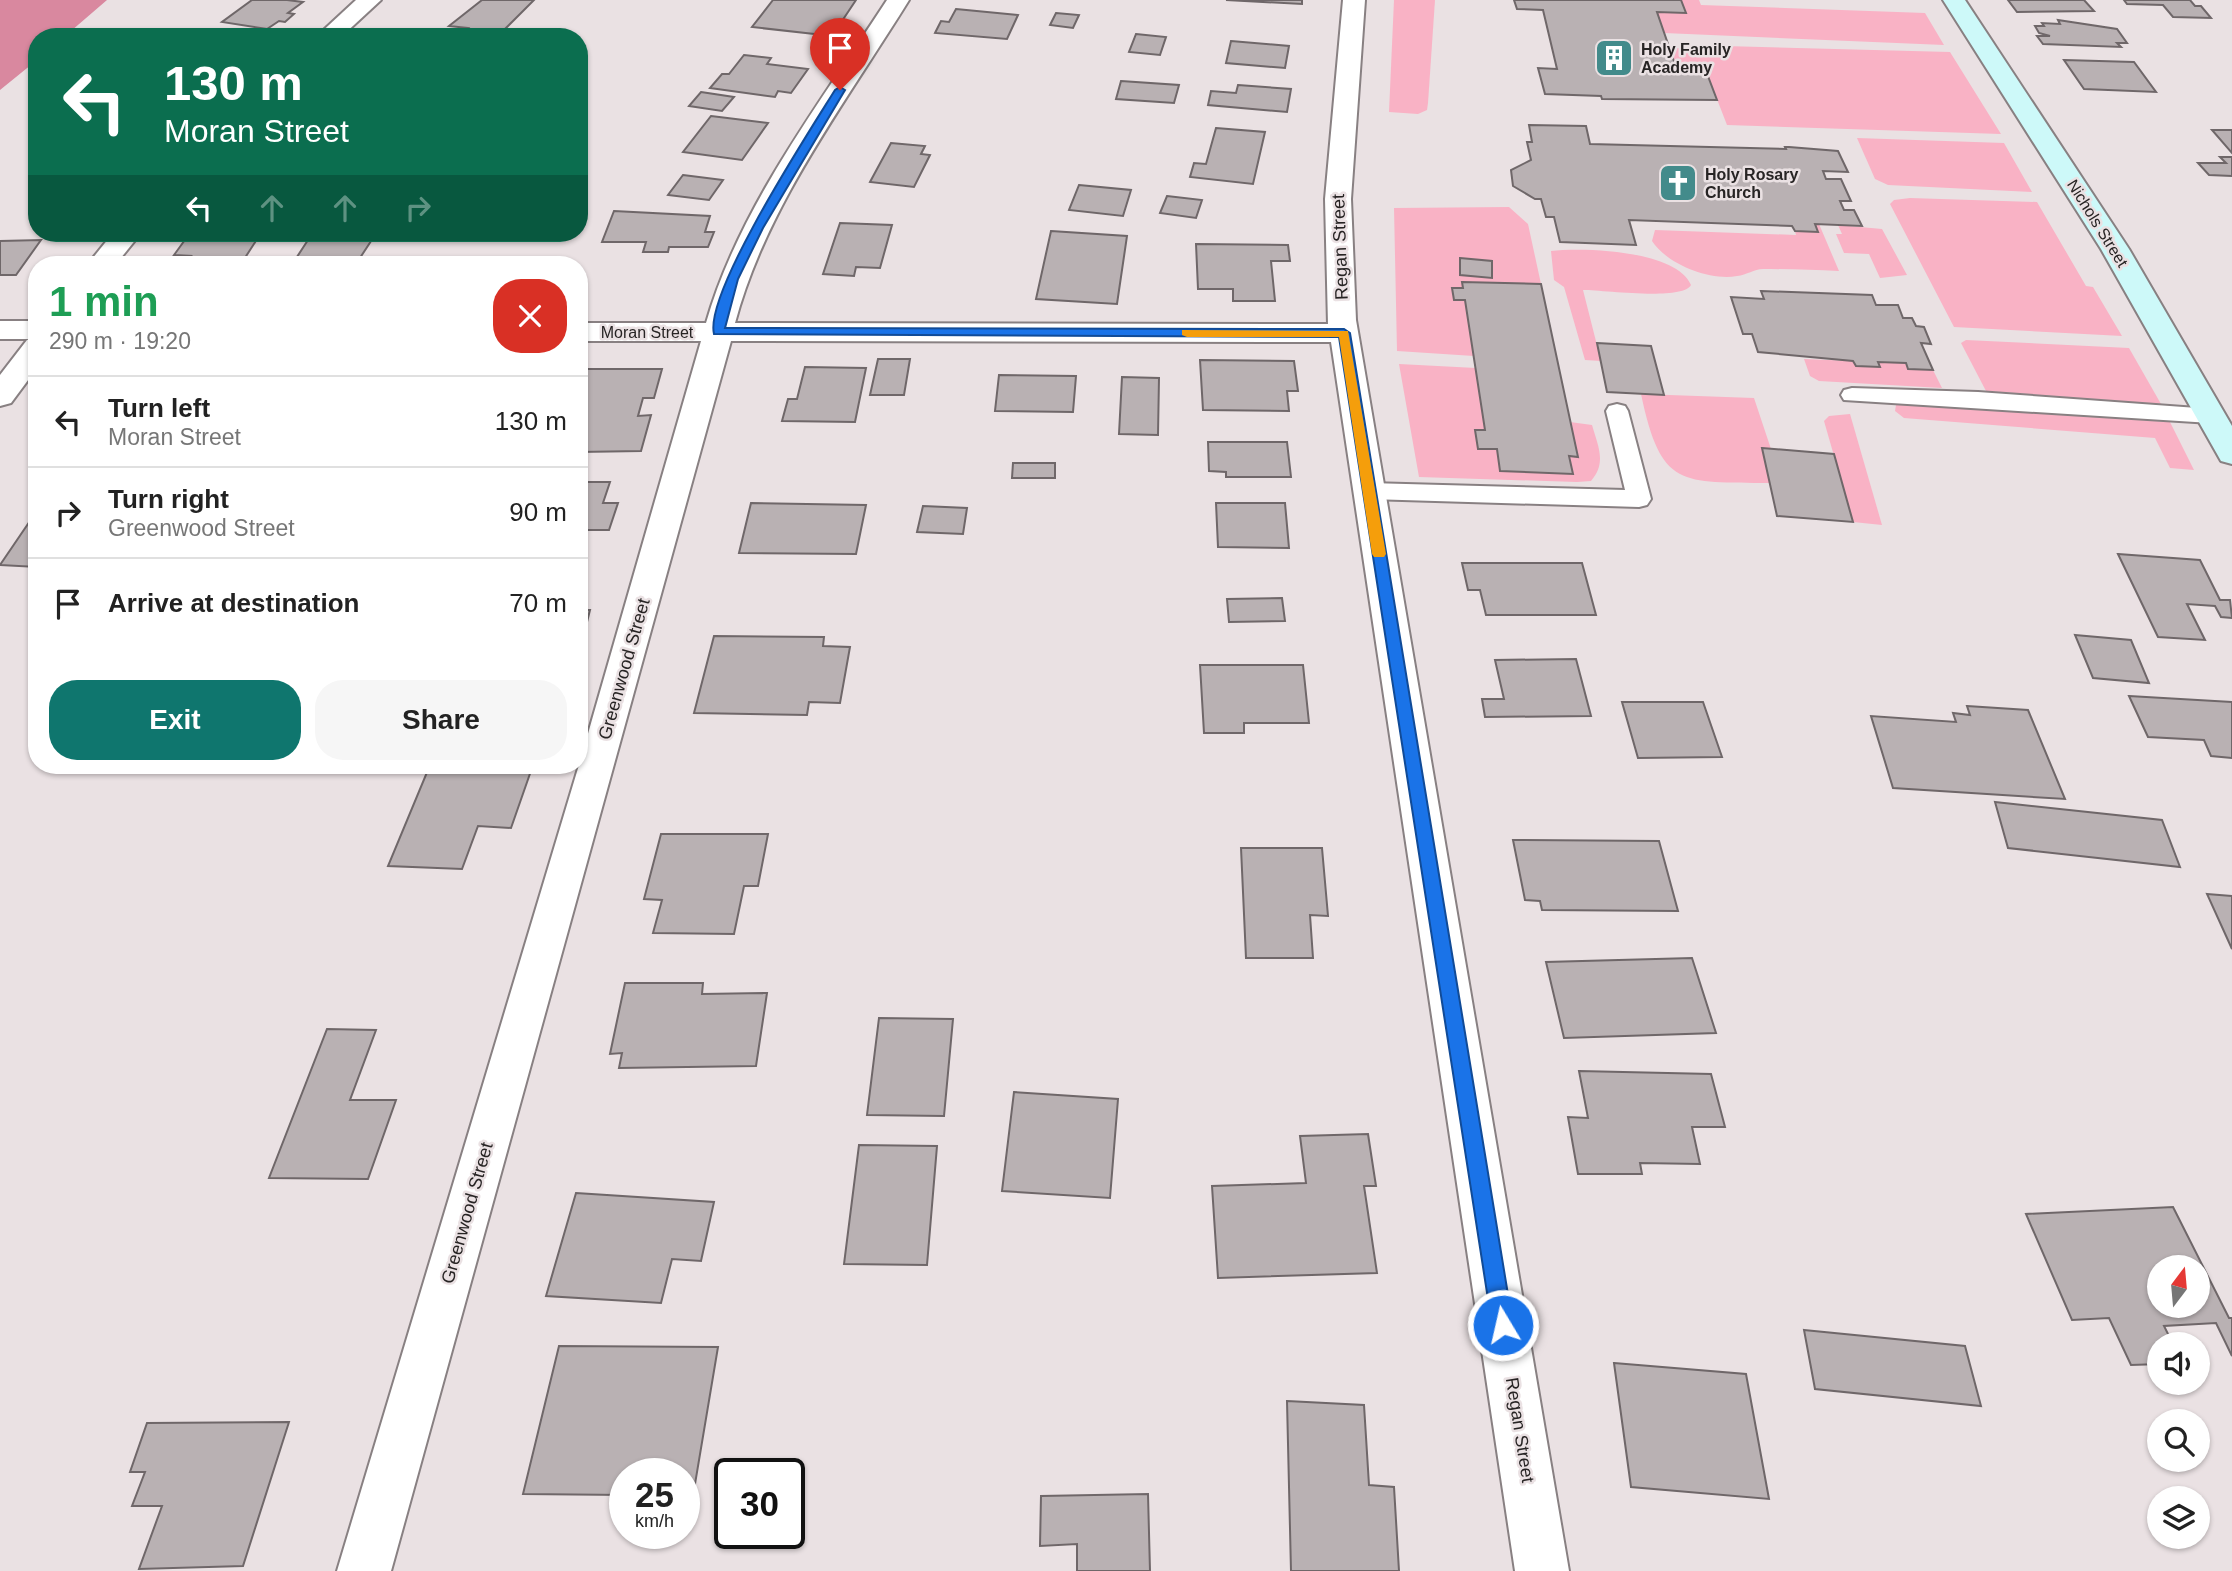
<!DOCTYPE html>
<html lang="en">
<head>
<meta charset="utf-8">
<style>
  body { margin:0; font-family:Arial,sans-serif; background:#f6f6f6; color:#222; height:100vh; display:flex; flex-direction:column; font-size:26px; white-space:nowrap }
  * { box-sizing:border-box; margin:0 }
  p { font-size:23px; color:#767676 }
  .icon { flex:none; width:38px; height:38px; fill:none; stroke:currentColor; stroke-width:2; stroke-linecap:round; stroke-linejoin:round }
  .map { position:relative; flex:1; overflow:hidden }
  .details { position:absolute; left:28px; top:256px; width:560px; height:518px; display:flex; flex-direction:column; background:#fff; border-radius:28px; box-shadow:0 2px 5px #0004 }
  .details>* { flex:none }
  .top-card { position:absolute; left:28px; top:28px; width:560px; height:214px; border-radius:28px; box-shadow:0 2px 5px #0004; background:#0b6e4f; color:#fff; overflow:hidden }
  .needle { width:46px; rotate:16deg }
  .fabs { position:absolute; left:2147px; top:1255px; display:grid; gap:14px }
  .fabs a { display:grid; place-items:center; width:63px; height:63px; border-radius:50%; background:#fff; box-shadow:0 2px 5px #0004; font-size:35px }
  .speed { position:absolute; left:609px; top:1458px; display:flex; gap:14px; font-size:35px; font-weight:700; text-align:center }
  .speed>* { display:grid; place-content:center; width:91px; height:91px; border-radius:50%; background:#fff; box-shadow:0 2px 5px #0004; line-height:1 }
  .speed small { font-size:18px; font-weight:400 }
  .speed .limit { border:4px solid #111; border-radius:10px; background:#fff; color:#111 }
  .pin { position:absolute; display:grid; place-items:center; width:60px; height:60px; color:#fff; margin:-72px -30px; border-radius:50% 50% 50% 0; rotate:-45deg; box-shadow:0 0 7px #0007 }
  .pin .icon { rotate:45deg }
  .me { position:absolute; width:77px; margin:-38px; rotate:351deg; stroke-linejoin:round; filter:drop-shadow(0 0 5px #0008) }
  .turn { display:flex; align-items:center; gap:24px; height:147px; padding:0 21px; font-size:32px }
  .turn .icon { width:91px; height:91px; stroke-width:2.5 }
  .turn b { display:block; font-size:49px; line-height:60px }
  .lanes { display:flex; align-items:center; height:66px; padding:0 21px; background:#0003; justify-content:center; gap:35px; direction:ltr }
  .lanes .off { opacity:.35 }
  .round { display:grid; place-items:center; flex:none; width:74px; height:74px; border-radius:28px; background:#f6f6f6 }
  .headline { display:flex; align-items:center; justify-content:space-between; height:119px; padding:0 21px }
  h1 { font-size:42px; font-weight:700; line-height:52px; color:#1e9e55 }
  .button { display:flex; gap:14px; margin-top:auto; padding:14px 21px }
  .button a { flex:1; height:80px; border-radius:28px; background:#0f766e; color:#fff; font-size:28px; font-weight:700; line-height:80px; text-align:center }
  .button a+a { background:#f6f6f6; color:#222 }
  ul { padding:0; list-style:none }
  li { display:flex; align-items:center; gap:21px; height:91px; padding:0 21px; border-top:2px solid #e0e0e0 }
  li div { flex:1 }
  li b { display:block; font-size:26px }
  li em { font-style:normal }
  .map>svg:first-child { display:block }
  .green { fill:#f9b2c5 }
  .forest { fill:#d9889f }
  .building { fill:#b9b1b3; stroke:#6f6769; stroke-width:2; fill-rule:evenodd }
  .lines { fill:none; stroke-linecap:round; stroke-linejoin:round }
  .lane-casing { stroke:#888082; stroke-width:4 }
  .street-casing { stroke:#888082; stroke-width:4 }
  .secondary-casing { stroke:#888082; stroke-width:4 }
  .lane { fill:#fff; fill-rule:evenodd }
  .street { fill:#fff; fill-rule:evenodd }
  .secondary { fill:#cdf9f9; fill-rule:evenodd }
  .route { fill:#1a73e8; stroke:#114b97; stroke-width:2 }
  .slow { fill:#f59e0b }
  .labels { text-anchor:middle; stroke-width:5; stroke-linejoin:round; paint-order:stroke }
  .far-poi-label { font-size:16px; font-weight:bold; fill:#272424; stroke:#eae1e3; text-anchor:start }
  .far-street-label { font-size:16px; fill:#272424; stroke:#eae1e3 }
  .street-label { font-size:18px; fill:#272424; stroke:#eae1e3 }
</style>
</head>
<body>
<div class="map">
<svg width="2232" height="1571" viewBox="0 0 2232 1571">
  <rect width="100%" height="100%" fill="#eae1e3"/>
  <g class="green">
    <polygon points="1394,0 1435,0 1428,103 1427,110 1418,114 1389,112"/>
    <polygon points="1681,0 1699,0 1701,5 1925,13 1944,45 1664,33 1657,12"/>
    <polygon points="1687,45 1950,52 2001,134 1727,125 1706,71 1677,70 1669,47 1687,49"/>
    <polygon points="1857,138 2004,143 2032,192 1888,185 1875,179"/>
    <polygon points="1910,198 2037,202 2086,286 2093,287 2122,336 1954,327 1890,204 1894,200"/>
    <polygon points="1509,207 1528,224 1541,284 1462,282 1463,288 1454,299 1465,300 1474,356 1397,351 1394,208"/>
    <path d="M1815,224H1819L1839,271C1814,270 1788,269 1763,269C1754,269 1747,275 1737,276C1709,281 1667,264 1652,241L1655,230L1796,235L1795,231L1818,232Z"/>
    <polygon points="1838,225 1882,229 1907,275 1880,278 1869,254 1844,253 1836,234 1842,234"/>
    <path d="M1551,251C1583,247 1676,250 1691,285C1683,301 1603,290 1583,290L1601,361L1585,360L1564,287L1554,280Z"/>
    <polygon points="1966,340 2129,348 2161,404 1986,391 1961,343"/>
    <polygon points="1804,359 1853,361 1880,366 1878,362 1906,363 1909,369 1933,370 1942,388 1819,381 1810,376"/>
    <path d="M1399,364L1476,368L1485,430L1479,449H1497L1500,471L1572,474L1569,456L1577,457L1570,422L1592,425C1598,446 1607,463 1591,481L1577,482L1419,477Z"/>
    <path d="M1641,394L1754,398L1771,449H1762L1770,483C1681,482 1661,489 1641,394Z"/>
    <polygon points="1902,404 2170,422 2194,470 2170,468 2155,438 1904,418 1895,411 1896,405"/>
    <polygon points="1850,414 1882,525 1853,522 1824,421 1829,416"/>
  </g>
  <polygon class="forest" points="0,0 107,0 64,37 37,37 37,60 0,90"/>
  <g class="building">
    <polygon points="252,0 287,0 303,2 288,13 294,14 285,22 279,21 267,29 222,22"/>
    <polygon points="482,0 534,0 497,37 446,37 450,33 461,34 468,28 449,26"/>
    <polygon points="773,0 856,0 832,36 752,27"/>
    <polygon points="1226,0 1302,0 1302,4"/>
    <polygon points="1514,0 1681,0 1686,13 1657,12 1677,70 1706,71 1717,100 1602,99 1601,96 1545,94 1538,68 1557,69 1543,10 1517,9"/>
    <polygon points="2008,0 2084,0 2094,11 2017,12"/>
    <polygon points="2124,0 2190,0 2195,6 2201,6 2211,18 2173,17 2163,5 2127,4"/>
    <polygon points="956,9 1018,15 1007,39 935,33 941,21 949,22"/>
    <polygon points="1056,13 1079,15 1073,28 1050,25"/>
    <polygon points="2058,20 2117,29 2127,43 2117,43 2121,47 2043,44 2037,36 2050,36 2039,33 2035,26 2044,26 2042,23 2060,24"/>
    <polygon points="1136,34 1166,37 1160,55 1129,52"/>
    <polygon points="1231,41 1289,46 1285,68 1226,63"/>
    <polygon points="744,55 771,58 767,64 808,69 791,93 778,91 775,97 710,88 722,74 729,74"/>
    <polygon points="2064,60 2134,62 2156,92 2084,89"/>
    <polygon points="1121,81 1179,85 1174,103 1116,99"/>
    <polygon points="1238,85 1291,89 1287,112 1208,105 1211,91 1236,93"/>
    <polygon points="701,92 734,97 722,111 689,106"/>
    <polygon points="711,116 768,123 742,160 683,152"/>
    <polygon points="1529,125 1586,126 1590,144 1786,149 1785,147 1789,147 1838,151 1848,172 1823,171 1826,179 1841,179 1851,201 1840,201 1844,210 1854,210 1862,226 1815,224 1818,232 1795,231 1792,226 1629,220 1636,245 1560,242 1554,217 1546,217 1541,199 1535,199 1513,186 1511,170 1531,160 1527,142 1532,142"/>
    <polygon points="1216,128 1265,132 1253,184 1190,177 1194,163 1206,164"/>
    <polygon points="2212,130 2232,130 2232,153"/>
    <polygon points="891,143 925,146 921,154 930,155 914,187 870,182"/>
    <polygon points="2220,157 2232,157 2232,176 2209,175 2198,163 2226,163"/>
    <polygon points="683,175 723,180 709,200 668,195"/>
    <polygon points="1079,185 1131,190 1123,216 1069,210"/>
    <polygon points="1167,196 1202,200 1196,218 1160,213"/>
    <polygon points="614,211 710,216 705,232 714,232 708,247 669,247 668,252 643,252 646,242 602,242"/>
    <polygon points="840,223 892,225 880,268 856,267 854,276 823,274"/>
    <polygon points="1051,231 1127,236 1117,304 1036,299"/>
    <polygon points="190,233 261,233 241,264 185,264 191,256 174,255"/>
    <polygon points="321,234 375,235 356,264 293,263 308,240 316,241"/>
    <polygon points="41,240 16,275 0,275 0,241"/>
    <polygon points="1196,244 1288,245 1290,261 1271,261 1275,301 1233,301 1233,289 1198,289"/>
    <polygon points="1460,258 1492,261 1492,278 1460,275"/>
    <polygon points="1462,282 1541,284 1578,457 1569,456 1573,474 1500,471 1497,449 1478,449 1475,430 1485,430 1465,300 1454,300 1452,288 1463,288"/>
    <polygon points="1761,291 1872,295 1876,305 1898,305 1903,318 1912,318 1916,326 1924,327 1931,344 1921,343 1933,370 1908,369 1906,363 1878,362 1880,367 1856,366 1853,361 1758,352 1752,334 1743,334 1731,297 1764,299"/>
    <polygon points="1597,343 1651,346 1664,395 1607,392"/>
    <polygon points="878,359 910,359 904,395 870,395"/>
    <polygon points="1200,360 1294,361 1298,391 1287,391 1289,411 1203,410"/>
    <polygon points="805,367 866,368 855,422 782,421 788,399 797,399"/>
    <polygon points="579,369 662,369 654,398 643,398 638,416 651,415 641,451 579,452"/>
    <polygon points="999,375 1076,376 1073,412 995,411"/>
    <polygon points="1122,377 1159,378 1158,435 1119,434"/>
    <polygon points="1208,442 1287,442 1291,477 1226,477 1226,472 1209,471"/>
    <polygon points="1762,448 1834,454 1853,522 1777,516"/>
    <polygon points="1013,463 1055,463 1055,478 1012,478"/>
    <polygon points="579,482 610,482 603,503 618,503 609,530 579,530"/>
    <polygon points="751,503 866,505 856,554 739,553"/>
    <polygon points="1216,503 1285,503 1289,548 1218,547"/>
    <polygon points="923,506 967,508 963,534 917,532"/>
    <polygon points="32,518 37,518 37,567 0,565"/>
    <polygon points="2118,554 2200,560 2220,600 2230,600 2232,618 2221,617 2215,606 2187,604 2205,640 2158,637"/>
    <polygon points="1462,563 1582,563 1596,615 1486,615 1480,590 1468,590"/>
    <polygon points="1282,598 1285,621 1229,622 1227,599"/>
    <polygon points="579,610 590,610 582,642 579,642"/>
    <polygon points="2075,635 2131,640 2149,683 2093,678"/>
    <polygon points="714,636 824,637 823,646 850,647 840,703 809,702 807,715 694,713"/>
    <polygon points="1576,659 1591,716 1485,717 1482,699 1504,699 1495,660"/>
    <polygon points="1200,665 1303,665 1309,723 1244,723 1244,733 1204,733"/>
    <polygon points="2129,696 2232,702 2232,758 2211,756 2204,740 2148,737"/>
    <polygon points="1622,702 1703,702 1722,757 1638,758"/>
    <polygon points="1967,706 2028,710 2065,799 1893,788 1871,716 1956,722 1953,713 1970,715"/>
    <polygon points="430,765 533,765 511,828 478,826 462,869 388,866"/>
    <polygon points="1995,802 2162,820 2180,867 2008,848"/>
    <polygon points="661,834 768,834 758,886 744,886 734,934 653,933 662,900 644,899"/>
    <polygon points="1513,840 1659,841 1678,911 1542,910 1540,901 1525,900"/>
    <polygon points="1241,848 1322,848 1328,916 1310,915 1313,958 1246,958"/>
    <polygon points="2207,894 2232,896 2232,949"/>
    <polygon points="1692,958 1716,1033 1564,1038 1546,962"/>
    <polygon points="625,983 703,983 702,994 767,993 756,1066 619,1068 622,1053 610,1054"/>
    <polygon points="879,1018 953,1019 944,1116 867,1115"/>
    <polygon points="327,1029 376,1030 350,1100 396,1100 368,1179 269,1178"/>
    <polygon points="1579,1071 1711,1074 1725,1127 1692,1127 1700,1164 1640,1163 1642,1174 1578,1174 1568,1117 1588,1118"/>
    <polygon points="1014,1092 1118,1099 1110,1198 1002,1191"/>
    <polygon points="1368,1134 1376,1186 1364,1186 1377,1273 1218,1278 1212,1186 1306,1183 1300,1136"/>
    <polygon points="859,1145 937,1146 927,1265 844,1264"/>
    <polygon points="576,1193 714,1202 701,1261 672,1259 661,1303 546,1296"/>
    <path d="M2173,1207L2229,1318H2232V1356L2216,1323L2164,1326L2173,1344H2160V1364L2131,1365L2109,1318L2072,1320L2026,1214ZM2160,1267H2198V1306H2160Z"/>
    <polygon points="1804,1330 1965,1346 1981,1406 1815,1389"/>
    <polygon points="559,1346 718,1347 693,1496 684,1495 684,1474 625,1474 625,1495 523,1494"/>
    <polygon points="1614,1363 1746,1374 1769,1499 1631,1487"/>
    <polygon points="1287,1401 1364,1405 1369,1485 1394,1487 1399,1571 1291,1571"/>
    <polygon points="289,1422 243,1566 139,1569 162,1506 132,1506 145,1472 130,1472 147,1423"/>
    <polygon points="1148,1494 1150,1571 1077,1571 1077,1544 1040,1546 1041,1496"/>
  </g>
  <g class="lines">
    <defs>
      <g id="lane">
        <polygon points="1852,388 1978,392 2211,409 2219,411 2222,416 2219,421 2211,423 1844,400 1841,395 1844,390"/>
        <polygon points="1617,404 1625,406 1628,411 1651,499 1647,505 1639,507 1369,499 1361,497 1357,491 1361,485 1369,483 1625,490 1606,411 1609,406"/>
      </g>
      <g id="street">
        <polygon points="356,0 381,0 341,37 316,37"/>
        <path d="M887,0H909C846,102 766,206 735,323L1328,324L1325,199L1343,0H1365L1351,199L1356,320L1569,1571H1515L1331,342L731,341L391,1571H337L579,765L701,341H579V323H706C740,205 821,102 887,0Z"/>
        <polygon points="113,233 141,233 116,264 88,264"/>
        <polygon points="0,321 37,321 37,368 11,403 0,406 0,375 27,340 31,339 0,339"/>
      </g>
      <polygon id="secondary" points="1943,0 1965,0 2129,249 2232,426 2232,464 2221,461 2101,249"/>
    </defs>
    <use href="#lane" class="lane-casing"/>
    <use href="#street" class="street-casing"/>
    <use href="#secondary" class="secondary-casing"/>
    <use href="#lane" class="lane"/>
    <use href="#street" class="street"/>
    <use href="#secondary" class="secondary"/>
  </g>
  <path class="route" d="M840,87L845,90L763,228L738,279L725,328L1344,329L1350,333L1513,1325L1510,1332L1503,1335L1495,1332L1492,1325L1339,337L714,334C704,293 809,132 835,90Z"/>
  <polygon class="slow" points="1182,330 1348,331 1386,554 1384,557 1374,557 1372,554 1339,337 1187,337 1182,335"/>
  <defs>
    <symbol id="building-square" viewBox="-11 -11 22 22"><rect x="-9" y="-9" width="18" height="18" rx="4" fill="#438b8b" stroke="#eae1e3"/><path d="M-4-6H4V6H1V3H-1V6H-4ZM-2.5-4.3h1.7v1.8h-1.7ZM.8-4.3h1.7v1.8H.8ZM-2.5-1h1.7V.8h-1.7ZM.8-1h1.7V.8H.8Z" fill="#fff"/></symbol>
    <symbol id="church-square" viewBox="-11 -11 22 22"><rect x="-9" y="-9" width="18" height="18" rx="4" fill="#438b8b" stroke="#eae1e3"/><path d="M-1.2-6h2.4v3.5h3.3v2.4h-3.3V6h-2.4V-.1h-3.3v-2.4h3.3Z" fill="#fff"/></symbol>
  </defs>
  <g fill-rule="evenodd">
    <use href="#building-square" x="1592" y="36" width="44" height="44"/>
    <use href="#church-square" x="1656" y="161" width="44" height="44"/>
  </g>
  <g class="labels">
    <g class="far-poi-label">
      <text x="1641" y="55">Holy Family<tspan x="1641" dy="18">Academy</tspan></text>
      <text x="1705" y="180">Holy Rosary<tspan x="1705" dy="18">Church</tspan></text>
    </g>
    <g class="far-street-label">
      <text transform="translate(2098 223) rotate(58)" y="6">Nichols Street</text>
      <text x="647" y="338">Moran Street</text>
    </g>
    <g class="street-label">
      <text transform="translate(1340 247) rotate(-92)" y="6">Regan Street</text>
      <text transform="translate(624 669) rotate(-74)" y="6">Greenwood Street</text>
      <text transform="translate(467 1213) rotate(-74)" y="6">Greenwood Street</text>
      <text transform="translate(1520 1430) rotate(81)" y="6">Regan Street</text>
    </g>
  </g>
</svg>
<div class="fabs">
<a><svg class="needle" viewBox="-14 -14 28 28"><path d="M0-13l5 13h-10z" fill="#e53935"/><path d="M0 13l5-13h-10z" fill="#767676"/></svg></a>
<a><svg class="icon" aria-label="sound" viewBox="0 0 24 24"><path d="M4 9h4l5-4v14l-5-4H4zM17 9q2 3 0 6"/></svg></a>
<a><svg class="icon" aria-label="search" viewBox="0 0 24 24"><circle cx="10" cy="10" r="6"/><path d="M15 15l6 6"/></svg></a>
<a><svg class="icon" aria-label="layers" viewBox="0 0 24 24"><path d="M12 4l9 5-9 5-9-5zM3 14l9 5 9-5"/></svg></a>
</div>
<div class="speed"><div>25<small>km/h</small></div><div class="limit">30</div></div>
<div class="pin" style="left:840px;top:90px;background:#d93025"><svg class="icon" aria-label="arrive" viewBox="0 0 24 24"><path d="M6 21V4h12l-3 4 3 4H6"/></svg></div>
<svg class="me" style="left:1503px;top:1325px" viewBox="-20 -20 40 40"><circle r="17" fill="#1a73e8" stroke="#fff" stroke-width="3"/><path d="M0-11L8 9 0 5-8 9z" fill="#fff"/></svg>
<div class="top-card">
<div class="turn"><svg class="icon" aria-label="left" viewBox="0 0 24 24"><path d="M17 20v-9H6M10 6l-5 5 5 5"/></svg><div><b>130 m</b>Moran Street</div></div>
<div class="lanes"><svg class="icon" aria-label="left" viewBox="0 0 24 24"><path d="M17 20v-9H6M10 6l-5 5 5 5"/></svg><svg class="icon off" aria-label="ahead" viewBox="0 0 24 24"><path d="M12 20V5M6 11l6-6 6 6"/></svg><svg class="icon off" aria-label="ahead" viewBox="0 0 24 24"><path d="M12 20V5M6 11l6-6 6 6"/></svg><svg class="icon off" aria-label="right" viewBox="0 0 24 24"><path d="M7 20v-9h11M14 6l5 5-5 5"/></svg></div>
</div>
<section class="details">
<div class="headline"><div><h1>1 min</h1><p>290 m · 19:20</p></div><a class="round" style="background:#d93025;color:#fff"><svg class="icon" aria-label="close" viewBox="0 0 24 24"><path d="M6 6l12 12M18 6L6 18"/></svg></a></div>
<ul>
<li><svg class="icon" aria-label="left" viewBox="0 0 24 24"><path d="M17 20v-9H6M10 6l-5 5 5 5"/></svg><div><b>Turn left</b><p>Moran Street</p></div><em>130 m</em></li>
<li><svg class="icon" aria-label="right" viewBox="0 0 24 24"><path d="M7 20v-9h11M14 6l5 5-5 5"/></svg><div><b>Turn right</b><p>Greenwood Street</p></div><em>90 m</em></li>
<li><svg class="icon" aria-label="arrive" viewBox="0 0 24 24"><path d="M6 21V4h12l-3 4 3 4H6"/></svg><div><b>Arrive at destination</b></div><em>70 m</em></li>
</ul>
<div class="button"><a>Exit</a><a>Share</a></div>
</section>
</div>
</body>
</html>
